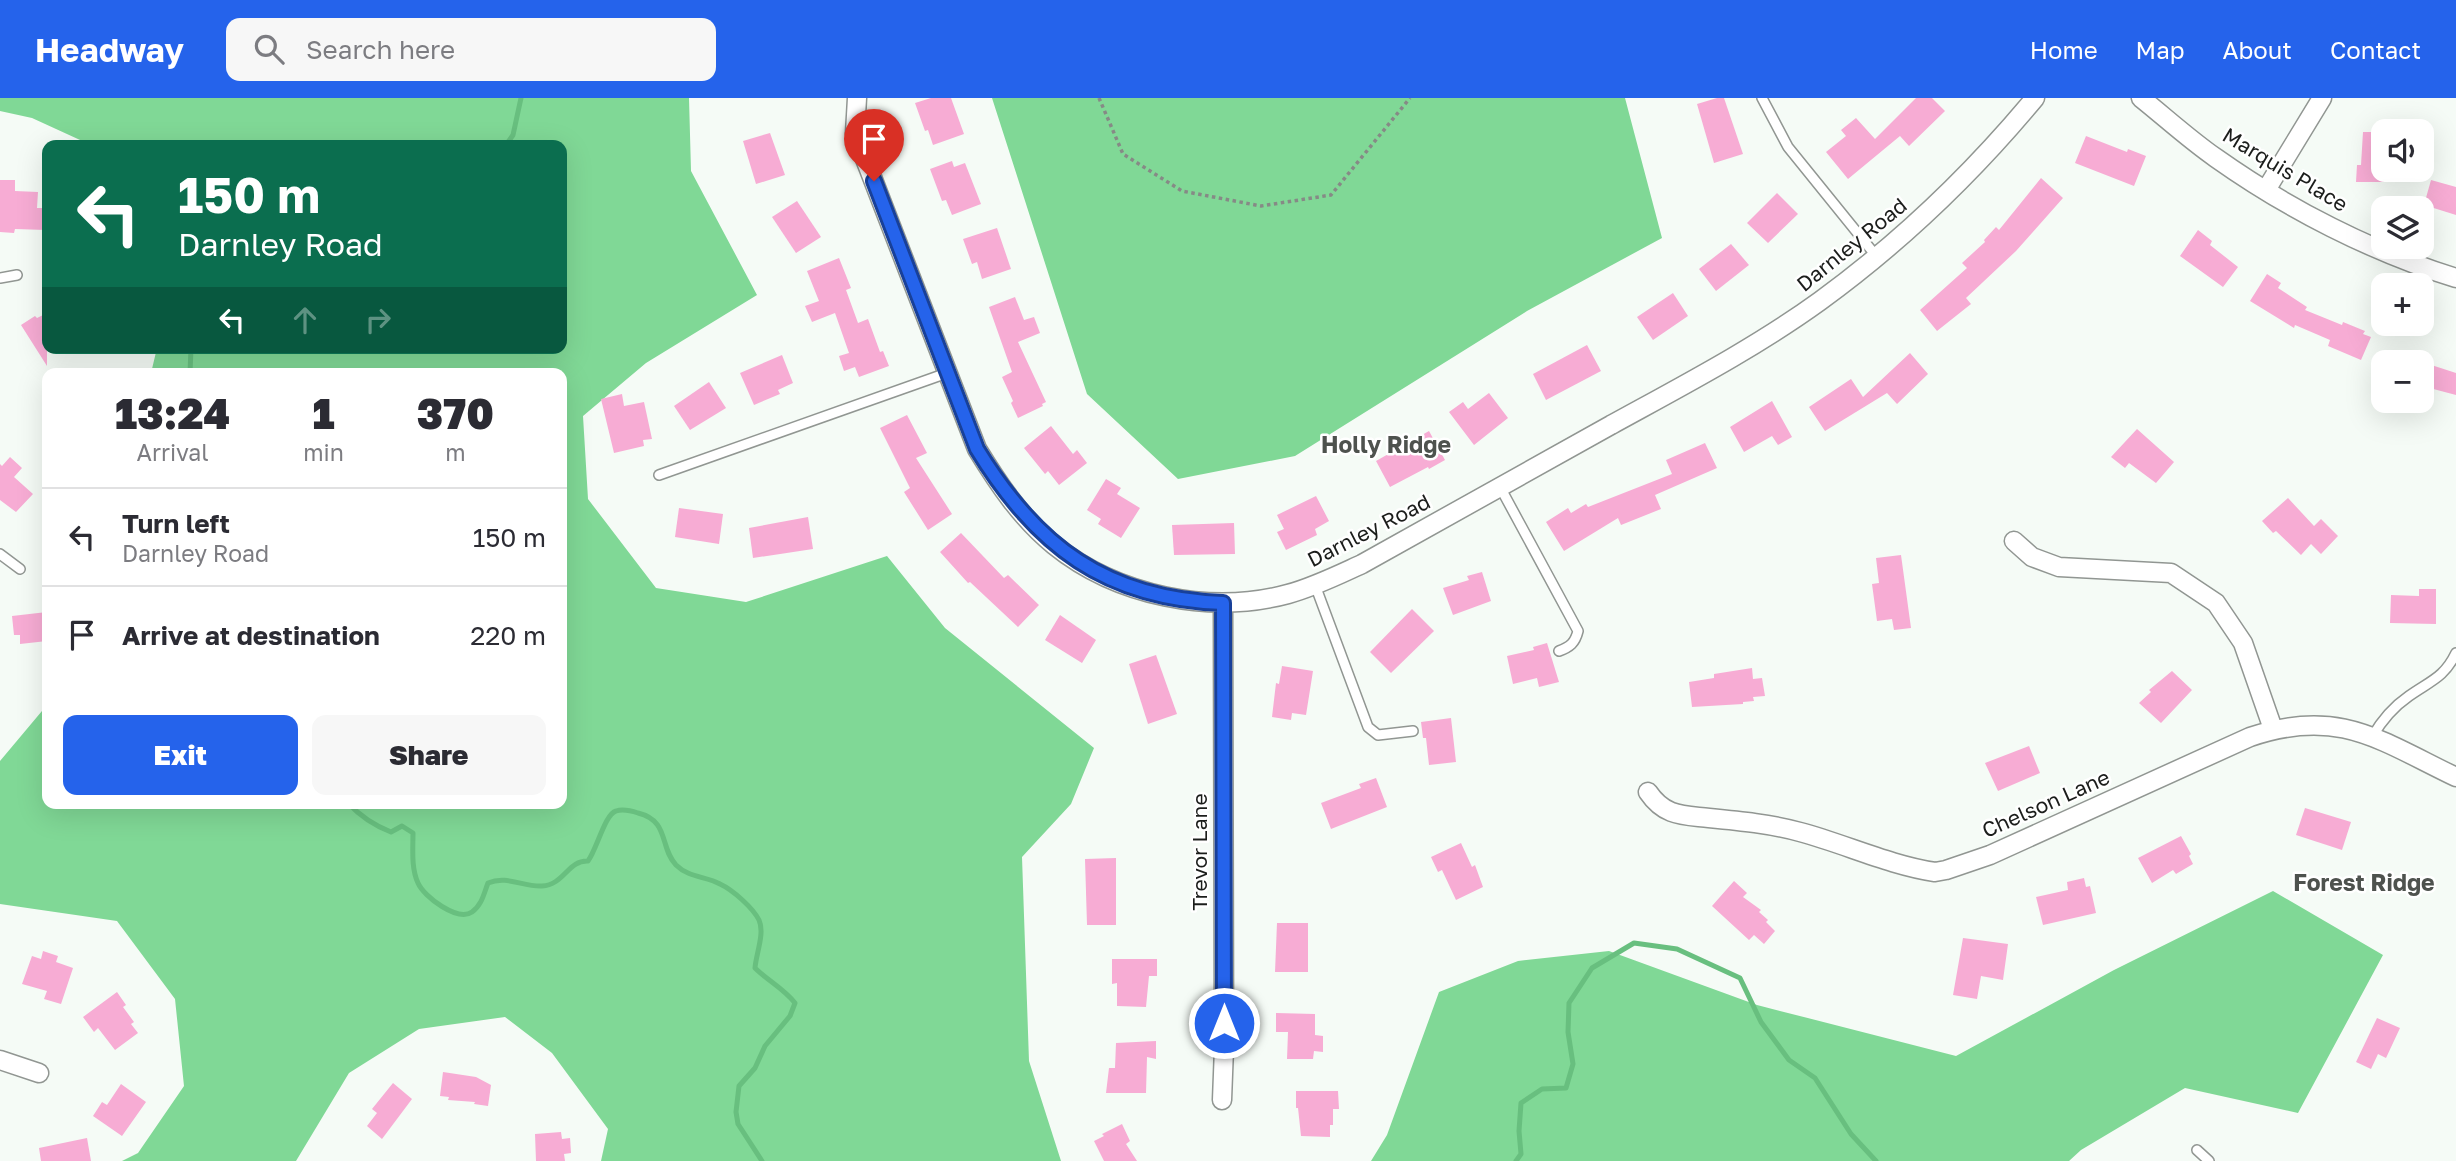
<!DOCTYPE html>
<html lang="en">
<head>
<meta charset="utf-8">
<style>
  body { margin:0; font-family:"Golos Text",sans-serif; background:#f7f7f7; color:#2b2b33; height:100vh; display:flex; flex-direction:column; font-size:26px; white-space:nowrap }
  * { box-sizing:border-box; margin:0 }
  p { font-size:23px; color:#7c7c81 }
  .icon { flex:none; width:38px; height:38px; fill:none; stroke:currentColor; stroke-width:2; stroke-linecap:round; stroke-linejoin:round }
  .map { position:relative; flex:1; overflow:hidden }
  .sheet { position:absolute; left:42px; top:270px; width:525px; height:441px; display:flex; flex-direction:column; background:#fff; border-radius:14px; box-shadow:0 7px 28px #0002 }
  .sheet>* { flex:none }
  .top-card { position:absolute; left:42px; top:42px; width:525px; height:214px; border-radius:14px; box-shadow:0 7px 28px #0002; background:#0b6e4f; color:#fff; overflow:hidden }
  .buttons { position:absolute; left:2371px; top:21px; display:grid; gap:14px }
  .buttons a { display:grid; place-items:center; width:63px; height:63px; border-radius:14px; background:#fff; box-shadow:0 7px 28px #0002; font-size:35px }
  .pin { position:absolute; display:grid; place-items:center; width:60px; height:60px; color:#fff; margin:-72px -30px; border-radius:50% 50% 50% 0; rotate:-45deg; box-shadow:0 0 7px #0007 }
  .pin .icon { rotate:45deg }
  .me { position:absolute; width:77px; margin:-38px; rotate:0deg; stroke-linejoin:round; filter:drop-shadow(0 0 5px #0008) }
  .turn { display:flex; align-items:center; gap:24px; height:147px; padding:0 21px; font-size:32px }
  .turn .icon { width:91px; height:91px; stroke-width:2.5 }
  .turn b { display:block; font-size:49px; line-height:60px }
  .lanes { display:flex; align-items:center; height:66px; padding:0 21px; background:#0003; justify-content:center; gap:35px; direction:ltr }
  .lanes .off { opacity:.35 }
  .eta { display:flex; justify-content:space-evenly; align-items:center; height:119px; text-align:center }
  .eta b { font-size:42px; font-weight:800; line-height:49px }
  .action { display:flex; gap:14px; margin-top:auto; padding:14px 21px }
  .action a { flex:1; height:80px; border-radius:14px; background:#2563eb; color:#fff; font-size:28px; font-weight:800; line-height:80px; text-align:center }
  .action a+a { background:#f7f7f7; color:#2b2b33 }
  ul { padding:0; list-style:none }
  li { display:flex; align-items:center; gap:21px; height:98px; padding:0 21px; border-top:2px solid #e1e1e2 }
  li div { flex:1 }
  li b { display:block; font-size:26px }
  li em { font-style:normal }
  header { display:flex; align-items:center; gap:42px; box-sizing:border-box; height:98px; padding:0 35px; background:#2563eb; color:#fff }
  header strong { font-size:33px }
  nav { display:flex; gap:38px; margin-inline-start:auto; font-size:24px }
  .search { width:490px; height:63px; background:#f7f7f7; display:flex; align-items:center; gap:18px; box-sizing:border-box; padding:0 24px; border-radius:14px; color:#7c7c81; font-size:26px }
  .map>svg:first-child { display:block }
  .forest { fill:#80d896 }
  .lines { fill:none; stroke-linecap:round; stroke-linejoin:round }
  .stream { stroke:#68bf7f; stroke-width:5 }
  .building { fill:#f7acd4 }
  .service-casing { stroke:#919692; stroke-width:12 }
  .minor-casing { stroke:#919692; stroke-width:21 }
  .path { stroke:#868a86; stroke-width:3.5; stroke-dasharray:3.5 3.5; stroke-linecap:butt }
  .service { stroke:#fff; stroke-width:9 }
  .minor { stroke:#fff; stroke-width:18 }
  .route-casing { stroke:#184099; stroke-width:18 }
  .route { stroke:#2563eb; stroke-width:12 }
  .labels { text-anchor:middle; stroke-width:5; stroke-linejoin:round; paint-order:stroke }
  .street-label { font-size:21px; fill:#1b1d1b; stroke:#fff }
  .neighbourhood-label { font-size:23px; font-weight:bold; fill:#4e524e; stroke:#fff }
</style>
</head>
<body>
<header>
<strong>Headway</strong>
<div class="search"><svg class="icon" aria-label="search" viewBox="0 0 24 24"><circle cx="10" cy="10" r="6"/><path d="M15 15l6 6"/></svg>Search here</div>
<nav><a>Home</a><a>Map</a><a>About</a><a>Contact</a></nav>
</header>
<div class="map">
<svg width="2456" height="1063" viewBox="0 0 2456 1063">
  <rect width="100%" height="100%" fill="#f5fbf6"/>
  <g class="forest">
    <polygon points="0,0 689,0 691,73 757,197 646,265 583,318 588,401 656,490 746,504 887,458 945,530 1094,650 1071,706 1022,759 1029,963 1061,1063 601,1063 608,1031 552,955 505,919 419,931 349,975 296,1063 122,1063 138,1055 184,988 175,901 117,823 0,806 0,663 47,607 47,705 562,705 562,275 151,275 157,250 562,250 562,47 91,47 32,20 0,13"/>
    <polygon points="992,0 1625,0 1662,140 1527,213 1295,358 1178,381 1087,296"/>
    <polygon points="2273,793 2383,857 2298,1015 2185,990 2081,1052 2069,1063 1371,1063 1387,1037 1439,894 1518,863 1609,853 1757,907 1956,958 2114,872"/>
  </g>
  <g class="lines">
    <g class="stream">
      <polyline points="506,47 513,37 521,0"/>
      <polyline points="190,275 191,250"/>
      <path d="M348,705C361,719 373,727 391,734L402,728L413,735C413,751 411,770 418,785C424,799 458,824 472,814C482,807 484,795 488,785C507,777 523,789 542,788C564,787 568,762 588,763C597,751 605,716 616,713C622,711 632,713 638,715C670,723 659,749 676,767C689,780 706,778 720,786C733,792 753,810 759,822C765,835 756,856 755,870C768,883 783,890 795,905L790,918L765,948L755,970L739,988L736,1014L738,1026L762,1063"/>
      <polyline points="1516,1063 1521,1056 1519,1033 1521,1005 1542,991 1566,990 1573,966 1568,934 1569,905 1592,870 1634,845 1677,851 1740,880 1761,924 1789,962 1815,980 1851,1036 1876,1063"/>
    </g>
  </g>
  <g class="building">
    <polygon points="931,0 951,0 964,36 933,47 928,32 925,33 915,5"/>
    <polygon points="1717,0 1724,0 1743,56 1714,65 1697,6"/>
    <polygon points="1916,0 1932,0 1945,13 1909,48 1900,38 1848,81 1826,54 1846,38 1841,32 1856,20 1875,41"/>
    <polygon points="2363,34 2384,34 2384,84 2356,84 2357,67 2361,67"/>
    <polygon points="770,35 785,77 756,86 743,43"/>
    <polygon points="2086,38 2127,54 2128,51 2146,58 2134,88 2075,65"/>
    <polygon points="952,63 954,69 965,65 981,106 952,117 946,102 942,103 930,71"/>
    <polygon points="2041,80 2063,100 2016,153 1966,200 1971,206 1937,233 1920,212 1967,170 1962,165 1985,144 1984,142 1996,129 1999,132"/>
    <polygon points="0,82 15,82 15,93 38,94 37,110 47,110 46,132 15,131 14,135 0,134"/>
    <polygon points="2431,82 2456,89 2456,117 2424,107"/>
    <polygon points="1777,95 1798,116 1768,145 1747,125"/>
    <polygon points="797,103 821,139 796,155 772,119"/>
    <polygon points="997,130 1011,171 982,181 977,164 972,166 963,141"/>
    <polygon points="2198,132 2212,143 2210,147 2238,169 2223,189 2180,158"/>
    <polygon points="1731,146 1749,167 1716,193 1699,171"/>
    <polygon points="839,160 851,190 846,192 858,225 868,221 880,254 883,253 889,268 859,279 855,269 844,273 839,258 849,255 835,215 812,224 805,208 819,203 807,173"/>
    <polygon points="2267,176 2281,185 2278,190 2307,209 2305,212 2342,227 2343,224 2365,233 2363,236 2371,239 2361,262 2328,248 2330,242 2295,227 2294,230 2250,203"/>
    <polygon points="1673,195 1688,218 1653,242 1637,219"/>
    <polygon points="1015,199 1024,222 1034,219 1040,235 1018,244 1046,304 1042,306 1043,308 1018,320 1011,305 1013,303 1002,279 1012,274 989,209"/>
    <polygon points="47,215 47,268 21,227 35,218 37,220"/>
    <polygon points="1587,247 1601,273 1546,302 1533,276"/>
    <polygon points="1910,255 1928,276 1897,306 1887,295 1825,333 1809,309 1851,281 1863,299"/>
    <polygon points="782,257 793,285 778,292 780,296 754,307 740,275"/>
    <polygon points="2422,264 2456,275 2456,297 2422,288"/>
    <polygon points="709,284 726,310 690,332 674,308"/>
    <polygon points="1489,295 1508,320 1474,347 1449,314 1463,304 1468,311"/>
    <polygon points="622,296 624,308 644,304 652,341 643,342 644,348 614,355 601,301"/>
    <polygon points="1772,303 1792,339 1778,347 1772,338 1744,354 1730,329"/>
    <polygon points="907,317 927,355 916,360 952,416 928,432 904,394 910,390 880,330"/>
    <polygon points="1051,328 1073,356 1077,352 1087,365 1059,387 1048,373 1045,376 1024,350"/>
    <polygon points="2137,331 2174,364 2156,385 2129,365 2125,370 2111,359"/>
    <polygon points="1429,333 1445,362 1429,371 1428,369 1390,389 1376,363"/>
    <polygon points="1705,345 1717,370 1655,397 1661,411 1621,427 1618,420 1564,453 1546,424 1568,410 1571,415 1586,406 1588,409 1672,376 1666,362"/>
    <polygon points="10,359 22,370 14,379 33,396 16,414 0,402 0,366 2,368"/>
    <polygon points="1106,381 1121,390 1117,396 1140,410 1121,440 1098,426 1101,421 1087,412"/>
    <polygon points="1316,398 1329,423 1315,431 1317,437 1286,452 1277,434 1284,431 1277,417"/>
    <polygon points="2288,400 2314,428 2321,421 2338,438 2321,456 2311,446 2301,457 2276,433 2273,435 2262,423"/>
    <polygon points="679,410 723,416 719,446 675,439"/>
    <polygon points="808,419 813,451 753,460 749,430"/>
    <polygon points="1234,425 1235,456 1174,457 1172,427"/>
    <polygon points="961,435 1004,480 1008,477 1039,507 1018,529 970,484 968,485 940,454"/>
    <polygon points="1901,457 1911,530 1894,532 1892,521 1877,523 1872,486 1879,485 1876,460"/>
    <polygon points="1482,474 1491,503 1453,517 1443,490 1469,482 1467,478"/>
    <polygon points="2419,491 2436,491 2436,526 2390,525 2391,497 2419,498"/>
    <polygon points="1412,511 1434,533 1391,575 1370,554"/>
    <polygon points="47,514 47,543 20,546 20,537 14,537 12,518"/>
    <polygon points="1060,517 1096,542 1082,565 1045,542"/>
    <polygon points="1547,545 1559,584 1539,589 1537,580 1513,586 1507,558 1534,552 1533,549"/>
    <polygon points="1156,557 1177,616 1148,626 1129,566"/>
    <polygon points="1282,568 1313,573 1306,617 1292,615 1291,622 1272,619 1276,585 1279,586"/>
    <polygon points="1752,570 1753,581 1762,580 1765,598 1753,599 1754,603 1743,604 1743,606 1692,609 1689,584 1714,580 1714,576"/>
    <polygon points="2172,573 2192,592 2161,625 2139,605 2151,594 2149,592"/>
    <polygon points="1451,620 1456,664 1429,667 1426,640 1423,640 1421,624"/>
    <polygon points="2029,648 2040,675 1998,693 1985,665"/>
    <polygon points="1376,680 1387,709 1331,731 1321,705 1361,690 1359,686"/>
    <polygon points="2305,710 2351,724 2342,752 2296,737"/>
    <polygon points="2181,738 2191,756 2189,758 2193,766 2176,776 2173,772 2152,785 2138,760"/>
    <polygon points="1461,745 1472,769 1475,767 1483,789 1456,802 1442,772 1438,774 1431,759"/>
    <polygon points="1116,760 1116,827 1087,827 1085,761"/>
    <polygon points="2084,780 2086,789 2090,788 2096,815 2043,827 2036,799 2068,792 2067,784"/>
    <polygon points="1734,783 1747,795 1743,799 1761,812 1759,814 1768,822 1766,824 1775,833 1764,846 1754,837 1749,842 1712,808"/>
    <polygon points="1277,825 1308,825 1308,874 1275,874"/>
    <polygon points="1963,840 2008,846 2003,882 1981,878 1977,901 1953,897"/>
    <polygon points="43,853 58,858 56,864 73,870 61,906 44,901 47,893 22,886 32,858 41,861"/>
    <polygon points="1112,861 1157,861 1157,878 1149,878 1146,909 1117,908 1117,885 1112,886"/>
    <polygon points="117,894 126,907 123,909 134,924 131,926 138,935 115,952 98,930 94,934 83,919"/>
    <polygon points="1276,915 1315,916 1315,937 1323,938 1323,954 1314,953 1313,961 1287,961 1288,934 1276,934"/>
    <polygon points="2377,920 2400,930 2386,960 2378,956 2371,971 2356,964"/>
    <polygon points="1156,943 1156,961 1147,959 1146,995 1106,995 1109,970 1115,970 1116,945"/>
    <polygon points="443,974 476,979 491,987 488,1008 474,1006 475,1004 448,1002 449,999 440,998"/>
    <polygon points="393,985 412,1001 382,1041 367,1028 377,1015 372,1011"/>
    <polygon points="121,986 146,1004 122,1038 93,1018 102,1004 107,1007"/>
    <polygon points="1296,993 1338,993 1339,1011 1333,1011 1333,1027 1330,1027 1330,1039 1301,1038 1298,1010 1296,1010"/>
    <polygon points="1122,1026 1130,1043 1126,1046 1137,1063 1104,1063 1094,1043 1104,1038 1102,1036"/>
    <polygon points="561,1034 562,1041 570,1040 571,1055 564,1056 565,1063 536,1063 535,1036"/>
    <polygon points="87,1040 91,1063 41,1063 39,1050"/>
  </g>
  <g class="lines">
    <defs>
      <g id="service">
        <polyline points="1762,0 1788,49 1877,159"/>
        <polyline points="0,180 17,177"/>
        <polyline points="659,377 947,275"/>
        <path d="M1500,389L1578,533C1575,545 1570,549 1559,553"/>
        <polyline points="0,456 20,471"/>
        <polyline points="1315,487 1368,629 1378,637 1413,633"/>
        <path d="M2372,639C2382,622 2393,609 2409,598C2430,583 2444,580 2456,555"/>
        <polyline points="2197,1052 2209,1063"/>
      </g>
      <g id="minor">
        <path d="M857,0L855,35L977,351C999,387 1022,421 1054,447C1117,498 1210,517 1288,496C1314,489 1338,477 1362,466C1445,419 1528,373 1611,327C1682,288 1755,250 1820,203C1901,144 1971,77 2035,0"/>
        <path d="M2141,0C2166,20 2190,42 2216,60C2288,111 2372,154 2456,180"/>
        <polyline points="2266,92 2322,0"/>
        <polyline points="2014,443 2032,459 2059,469 2171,475 2216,505 2243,545 2273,631"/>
        <path d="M1648,694C1665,719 1683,717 1709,720C1740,723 1771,726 1800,734C1845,746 1889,767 1935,774L1946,772L1990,757L2250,639C2338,609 2379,642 2456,679"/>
        <polyline points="0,962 39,975"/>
        <polyline points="1222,1002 1224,950 1223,505"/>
      </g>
    </defs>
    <use href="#service" class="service-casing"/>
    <use href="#minor" class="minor-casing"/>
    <polyline class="path" points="1099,0 1123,56 1182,93 1261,108 1331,97 1410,0"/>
    <use href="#service" class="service"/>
    <use href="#minor" class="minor"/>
  </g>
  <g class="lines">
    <defs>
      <path id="route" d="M874,83L977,351C1036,448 1106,501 1223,505L1224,925"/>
    </defs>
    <use href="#route" class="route-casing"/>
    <use href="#route" class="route"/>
  </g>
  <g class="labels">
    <g class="street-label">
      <text transform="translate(2285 72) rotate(31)" y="7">Marquis Place</text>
      <text transform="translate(1852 147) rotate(-39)" y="7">Darnley Road</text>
      <text transform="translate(1369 433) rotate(-27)" y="7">Darnley Road</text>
      <text transform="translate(2046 706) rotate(-24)" y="7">Chelson Lane</text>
      <text transform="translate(1200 754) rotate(-90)" y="7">Trevor Lane</text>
    </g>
    <g class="neighbourhood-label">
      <text x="1386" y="355">Holly Ridge</text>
      <text x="2364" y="793">Forest Ridge</text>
    </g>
  </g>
</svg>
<div class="buttons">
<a><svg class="icon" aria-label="sound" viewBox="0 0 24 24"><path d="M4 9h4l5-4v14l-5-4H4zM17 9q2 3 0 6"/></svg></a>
<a><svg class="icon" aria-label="layers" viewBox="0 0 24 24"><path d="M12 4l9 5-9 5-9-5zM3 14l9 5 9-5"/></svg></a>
<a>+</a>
<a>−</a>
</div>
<div class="pin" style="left:874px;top:83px;background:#d93025"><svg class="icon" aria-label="arrive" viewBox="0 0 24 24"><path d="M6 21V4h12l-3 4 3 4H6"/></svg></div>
<svg class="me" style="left:1224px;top:925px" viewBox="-20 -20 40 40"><circle r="17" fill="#2563eb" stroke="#fff" stroke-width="3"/><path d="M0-11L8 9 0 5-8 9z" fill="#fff"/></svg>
<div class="top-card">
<div class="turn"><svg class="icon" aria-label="left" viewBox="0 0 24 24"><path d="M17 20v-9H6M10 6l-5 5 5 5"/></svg><div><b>150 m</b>Darnley Road</div></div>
<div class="lanes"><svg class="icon" aria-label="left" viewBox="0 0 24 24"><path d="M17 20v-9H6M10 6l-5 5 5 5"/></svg><svg class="icon off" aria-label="ahead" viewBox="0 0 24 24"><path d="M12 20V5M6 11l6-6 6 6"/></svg><svg class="icon off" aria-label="right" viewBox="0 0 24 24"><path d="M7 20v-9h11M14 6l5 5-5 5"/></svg></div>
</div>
<section class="sheet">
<div class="eta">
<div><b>13:24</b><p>Arrival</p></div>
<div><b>1</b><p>min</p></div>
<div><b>370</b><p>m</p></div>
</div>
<ul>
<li><svg class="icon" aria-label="left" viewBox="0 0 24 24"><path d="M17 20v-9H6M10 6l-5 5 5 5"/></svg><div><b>Turn left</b><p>Darnley Road</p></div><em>150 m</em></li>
<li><svg class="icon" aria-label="arrive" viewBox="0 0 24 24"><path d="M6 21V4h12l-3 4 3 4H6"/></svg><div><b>Arrive at destination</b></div><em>220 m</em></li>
</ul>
<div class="action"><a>Exit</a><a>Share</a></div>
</section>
</div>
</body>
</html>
